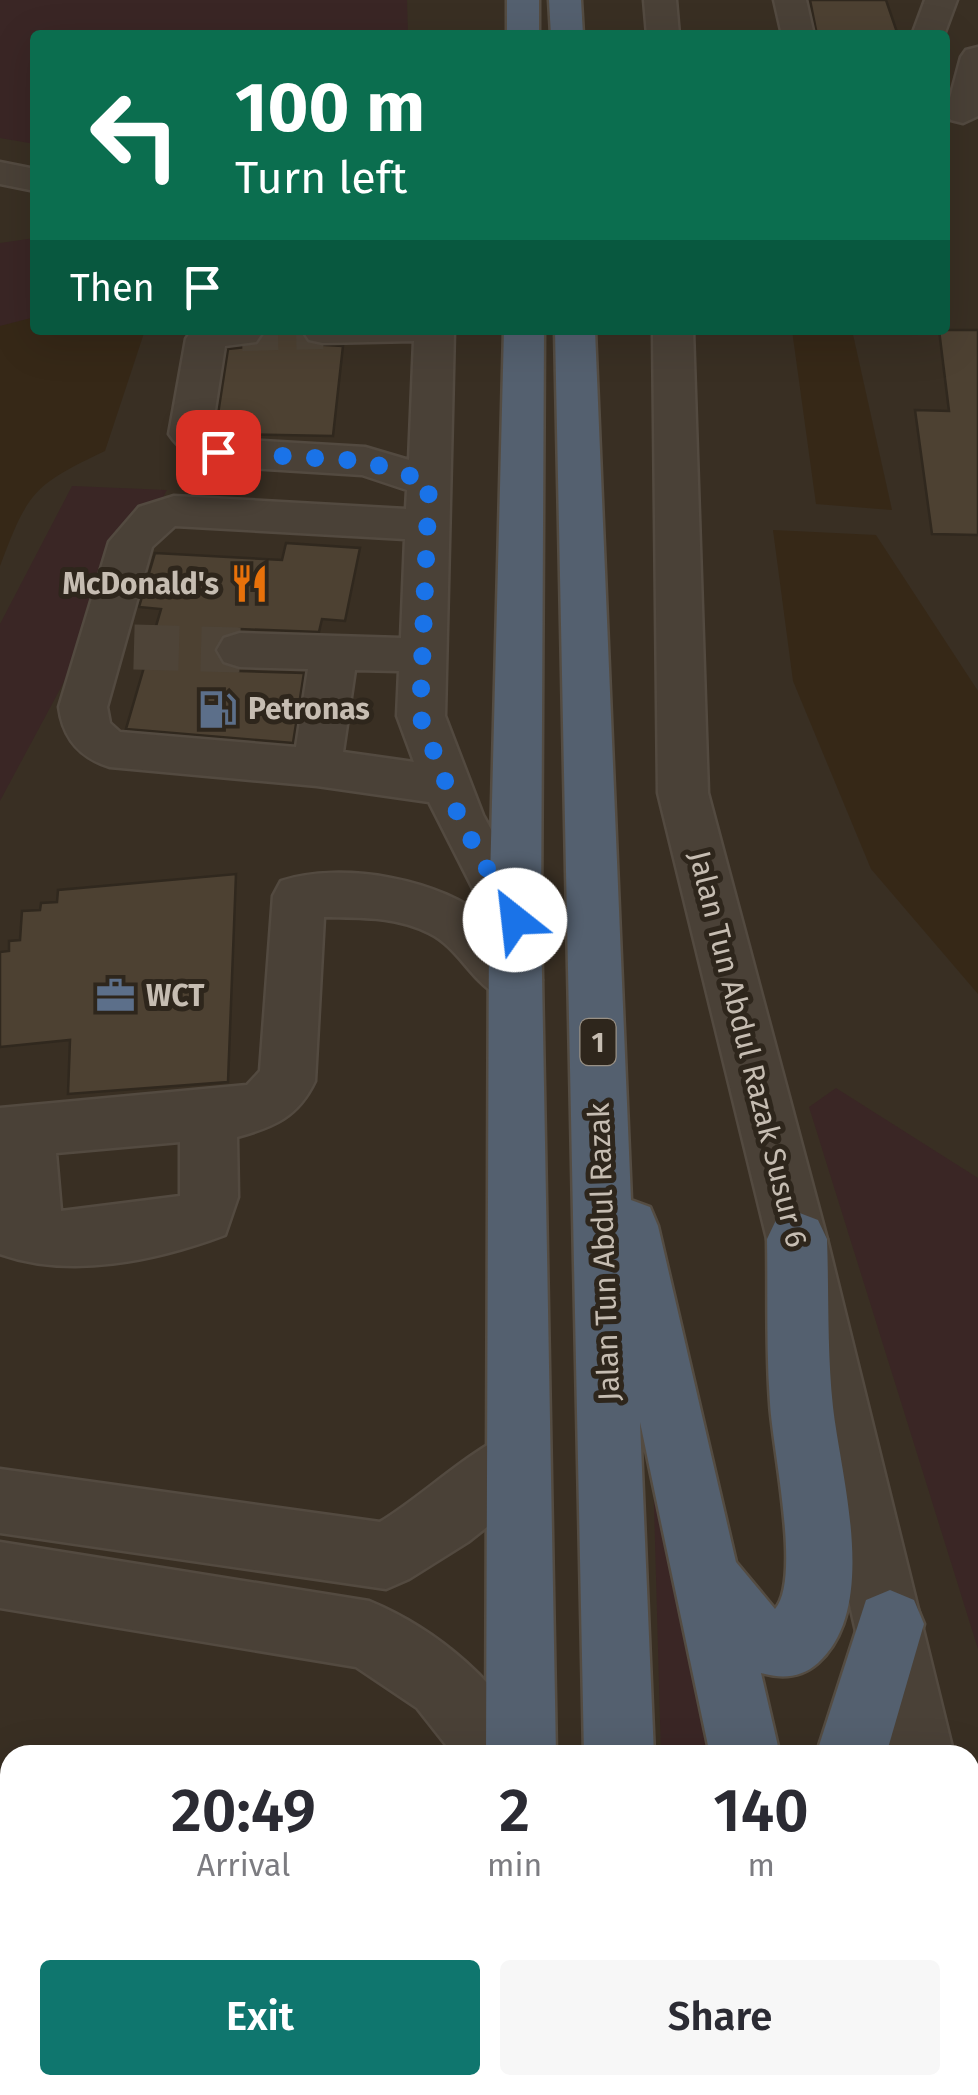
<!DOCTYPE html>
<html lang="en">
<head>
<meta charset="utf-8">
<style>
  body { margin:0; font-family:"Fira Sans",sans-serif; background:#f7f7f7; color:#2b2b33; height:100vh; display:flex; flex-direction:column; font-size:38px; white-space:nowrap }
  * { box-sizing:border-box; margin:0 }
  p { font-size:32px; color:#7c7c81 }
  .icon { flex:none; width:55px; height:55px; fill:none; stroke:currentColor; stroke-width:2; stroke-linecap:round; stroke-linejoin:round }
  .map { position:relative; flex:1; overflow:hidden }
  .details { position:absolute; left:0px; top:1745px; width:980px; height:350px; display:flex; flex-direction:column; background:#fff; border-radius:30px 30px 0 0; box-shadow:0 10px 40px #0002 }
  .details>* { flex:none }
  .guide { position:absolute; left:30px; top:30px; width:920px; height:305px; border-radius:10px; box-shadow:0 10px 40px #0002; background:#0b6e4f; color:#fff; overflow:hidden }
  .pin { position:absolute; display:grid; place-items:center; width:85px; height:85px; color:#fff; margin:-42px; border-radius:20px; box-shadow:0 5px 15px #0006 }
  .me { position:absolute; width:110px; margin:-55px; rotate:331deg; stroke-linejoin:round; filter:drop-shadow(0 0 8px #0008) }
  .turn { display:flex; align-items:center; gap:35px; height:210px; padding:0 40px; font-size:45px }
  .turn .icon { width:130px; height:130px; stroke-width:2.5 }
  .turn b { display:block; font-size:70px; line-height:85px }
  .then { display:flex; align-items:center; height:95px; padding:0 40px; background:#0003; gap:20px; font-size:38px }
  .eta { display:flex; justify-content:space-evenly; align-items:center; height:170px; text-align:center }
  .eta b { font-size:60px; font-weight:600; line-height:70px }
  .cta { display:flex; gap:20px; margin-top:auto; padding:20px 40px }
  .cta a { flex:1; height:115px; border-radius:10px; background:#0f766e; color:#fff; font-size:40px; font-weight:600; line-height:115px; text-align:center }
  .cta a+a { background:#f7f7f7; color:#2b2b33 }
  .map>svg:first-child { display:block }
  .green { fill:#3a2625 }
  .water { fill:#362817 }
  .building { fill:#4d4132; stroke:#30281e; stroke-width:2.5 }
  .lines { fill:none; stroke-linecap:round; stroke-linejoin:round }
  .minor-tunnel-far1 { stroke:#4e4438; stroke-width:36; stroke-dasharray:36 18; stroke-linecap:butt }
  .minor-tunnel { stroke:#4e4438; stroke-width:45; stroke-dasharray:45 22; stroke-linecap:butt }
  .minor-casing { stroke:#534a40; stroke-width:5 }
  .highway-casing { stroke:#544c42; stroke-width:5 }
  .minor { fill:#4a4137; fill-rule:evenodd }
  .highway { fill:#54606f; fill-rule:evenodd }
  .route { stroke:#1a73e8; stroke-width:18; stroke-dasharray:0 32.4 }
  .labels { text-anchor:middle; stroke-width:10; stroke-linejoin:round; paint-order:stroke }
  .shield { fill:#2e261c; stroke:#989085; stroke-width:2.5 }
  .shield-label { font-size:28px; font-weight:bold; fill:#c6bdb2 }
  .poi-label { font-size:30px; font-weight:bold; fill:#c6bdb2; stroke:#2e261c; text-anchor:start }
  .street-label { font-size:30px; fill:#c6bdb2; stroke:#2e261c }
</style>
</head>
<body>
<div class="map">
<svg width="978" height="2095" viewBox="0 0 978 2095">
  <rect width="100%" height="100%" fill="#392f23"/>
  <g class="green">
    <polygon points="0,0 407,0 408,35 35,35 35,144 0,138"/>
    <polygon points="35,238 35,323 0,326 0,243"/>
    <polygon points="72,486 167,490 0,801 0,624"/>
    <polygon points="836,1088 978,1178 978,1649 809,1107"/>
    <polygon points="652,1434 710,1755 661,1755"/>
    <polygon points="671,2085 787,2085 789,2095 671,2095"/>
  </g>
  <g class="water">
    <path d="M35,317V330H145L105,451C33,485 28,492 0,566V326Z"/>
    <polygon points="792,330 852,330 892,510 816,504"/>
    <polygon points="773,530 876,535 978,691 978,994 871,869 793,681"/>
  </g>
  <g class="building">
    <polygon points="810,0 886,0 898,35 817,35"/>
    <polygon points="264,330 300,330 308,344 343,346 333,436 227,434 216,427 228,349 256,346 265,335"/>
    <polygon points="939,330 978,330 978,535 932,534 915,410 949,411"/>
    <polygon points="286,543 360,548 345,621 322,619 319,632 239,629 221,636 214,652 223,666 239,671 304,673 293,743 126,729 161,609 139,607 155,553 282,560"/>
    <polygon points="236,874 228,1082 68,1094 70,1040 0,1047 0,952 9,951 9,941 20,940 22,911 40,910 41,903 57,902 58,890"/>
  </g>
  <g class="lines">
    <polyline class="minor-tunnel-far1" points="242,333 323,331"/>
    <polyline class="minor-tunnel" points="134,647 240,650"/>
    <defs>
      <g id="minor">
        <polygon points="644,0 676,0 679,35 647,35"/>
        <polygon points="774,0 806,0 814,35 782,35"/>
        <polygon points="925,0 957,0 944,35 912,35"/>
        <polygon points="978,47 978,116 963,123 951,120 946,113 961,57 966,50"/>
        <polygon points="0,162 35,169 35,191 0,184"/>
        <path d="M192,330L262,333L256,342L225,346L212,429L227,439L365,447L409,460L414,341L323,343L309,340L303,331L454,330L445,716L483,815L541,920L533,935L515,941L507,938L534,964L542,980L534,996C482,1014 469,952 429,933C395,916 361,918 324,917L315,1081C298,1117 274,1127 237,1137L238,1197L225,1235C156,1261 70,1279 0,1254V1108L247,1085L260,1071L273,896L281,881C341,861 444,879 490,922L429,802L317,786L110,767C80,758 63,739 59,707L109,542L139,507L174,496L406,509L407,490L362,475L218,466C199,461 180,451 169,434L186,339ZM175,526L405,539L401,638L240,633L224,638L217,650L224,662L240,667L308,669L296,747L120,732L110,723L107,707L152,547ZM355,670L399,671L397,716L414,762L343,752ZM180,1142V1196L61,1211L56,1153Z"/>
        <polygon points="653,330 693,330 708,793 827,1239 954,1755 884,1755 767,1239 658,793"/>
        <path d="M517,1430L540,1439L549,1462L540,1485L468,1542L409,1579L386,1589L0,1533V1469L380,1522C426,1494 467,1451 517,1430Z"/>
        <path d="M0,1542L369,1601C437,1629 506,1686 534,1755H454L417,1708L356,1667L0,1608Z"/>
        <polygon points="970,1941 978,1945 978,2052 970,2049"/>
      </g>
      <g id="highway">
        <rect x="507" y="0" width="32" height="35"/>
        <polygon points="549,0 581,0 583,35 551,35"/>
        <polygon points="504,330 544,330 541,920 556,1755 486,1755 489,920"/>
        <path d="M555,330H595L631,1200L650,1207L658,1226L736,1562L775,1609C802,1579 772,1446 770,1403C766,1349 768,1293 767,1239L776,1220L797,1212L818,1220L827,1239C829,1294 827,1351 833,1407C841,1478 880,1607 818,1663C801,1678 782,1679 761,1673L780,1755H710L640,1422L654,1755H584Z"/>
        <polygon points="890,1590 914,1600 924,1624 886,1755 816,1755 866,1600"/>
        <polygon points="970,2009 978,2012 978,2095 962,2095 948,2085 970,2085"/>
        <rect x="484" y="2085" width="78" height="10"/>
        <polygon points="589,2085 667,2085 668,2095 590,2095"/>
        <polygon points="780,2085 858,2085 860,2095 782,2095"/>
      </g>
    </defs>
    <use href="#minor" class="minor-casing"/>
    <use href="#highway" class="highway-casing"/>
    <use href="#minor" class="minor"/>
    <use href="#highway" class="highway"/>
  </g>
  <g class="lines">
    <polyline class="route" points="218,452 365,461 429,482 420,716 459,817 515,920"/>
  </g>
  <defs>
    <symbol id="restaurant-bare" viewBox="-9 -9 18 18"><path d="M-5-6h1v4h1v-4h1v4h1v-4h1v5L-1.5 .5V6h-2V.5L-5-1ZM5-6V6H3V1.5H1.5Q1.5-4 5-6Z" fill="#e8710a" stroke="#2e261c" stroke-width="2.5" paint-order="stroke"/></symbol>
    <symbol id="fuel-bare" viewBox="-9 -9 18 18"><path d="M-5.5-6h7V0h2V4h1.3V-2.5L3-4.5l.8-.8L6-3V5H2.5V1h-1V6h-7ZM-4.2-4.7v3.2H.2V-4.7Z" fill="#5c6f8a" stroke="#2e261c" stroke-width="2.5" paint-order="stroke"/></symbol>
    <symbol id="office-bare" viewBox="-9 -9 18 18"><path d="M-6-3h4V-5.5h4V-3h4V5H-6ZM-1-4.5V-3h2v-1.5ZM-6 0V1H6V0Z" fill="#5c6f8a" stroke="#2e261c" stroke-width="2.5" paint-order="stroke"/></symbol>
  </defs>
  <g fill-rule="evenodd">
    <use href="#restaurant-bare" x="222" y="556" width="55" height="55"/>
    <use href="#fuel-bare" x="190" y="682" width="55" height="55"/>
    <use href="#office-bare" x="88" y="968" width="55" height="55"/>
  </g>
  <g class="labels">
    <rect class="shield" x="580.5" y="1019" width="35" height="46" rx="8"/>
    <g class="shield-label">
      <text x="598" y="1052">1</text>
    </g>
    <g class="poi-label">
      <text x="219" y="594" text-anchor="end">McDonald's</text>
      <text x="248" y="719">Petronas</text>
      <text x="146" y="1006">WCT</text>
    </g>
    <g class="street-label">
      <text transform="translate(748 1049) rotate(76)" y="10">Jalan Tun Abdul Razak Susur 6</text>
      <text transform="translate(604 1252) rotate(-92)" y="10">Jalan Tun Abdul Razak</text>
    </g>
  </g>
</svg>
<div class="pin" style="left:218px;top:452px;background:#d93025"><svg class="icon" aria-label="arrive" viewBox="0 0 24 24"><path d="M6 21V4h12l-3 4 3 4H6"/></svg></div>
<svg class="me" style="left:515px;top:920px" viewBox="-20 -20 40 40"><circle r="19" fill="#fff"/><path d="M0-13L10 11 0 6-10 11z" fill="#1a73e8"/></svg>
<div class="guide">
<div class="turn"><svg class="icon" aria-label="left" viewBox="0 0 24 24"><path d="M17 20v-9H6M10 6l-5 5 5 5"/></svg><div><b>100 m</b>Turn left</div></div>
<div class="then">Then<svg class="icon" aria-label="arrive" viewBox="0 0 24 24"><path d="M6 21V4h12l-3 4 3 4H6"/></svg></div>
</div>
<section class="details">
<div class="eta">
<div><b>20:49</b><p>Arrival</p></div>
<div><b>2</b><p>min</p></div>
<div><b>140</b><p>m</p></div>
</div>
<div class="cta"><a>Exit</a><a>Share</a></div>
</section>
</div>
</body>
</html>
